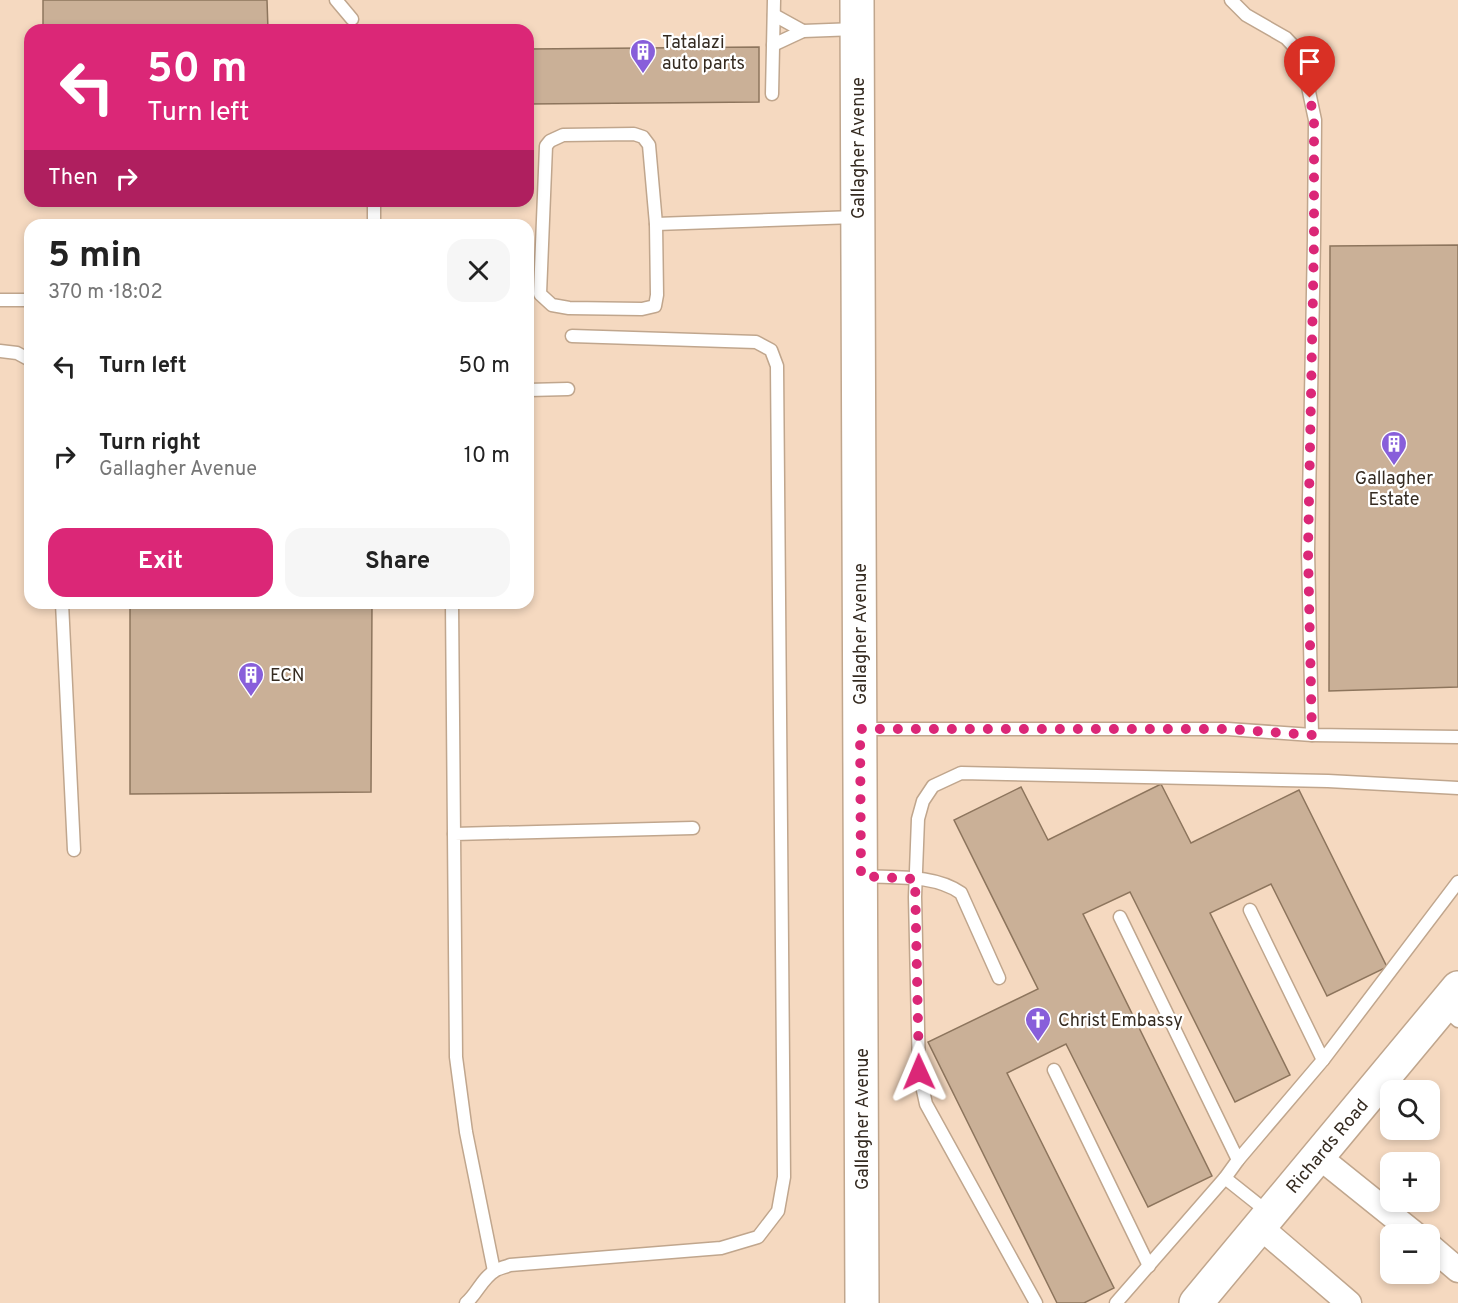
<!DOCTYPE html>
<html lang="en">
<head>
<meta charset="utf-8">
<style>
  body { margin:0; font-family:Overpass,sans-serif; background:#f6f6f6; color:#222; height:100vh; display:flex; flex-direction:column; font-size:22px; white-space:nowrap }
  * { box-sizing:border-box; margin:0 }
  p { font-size:20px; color:#767676 }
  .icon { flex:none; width:33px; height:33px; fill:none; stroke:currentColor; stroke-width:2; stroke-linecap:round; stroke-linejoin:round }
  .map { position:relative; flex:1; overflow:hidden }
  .sheet { position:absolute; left:24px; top:219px; width:510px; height:390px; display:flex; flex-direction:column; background:#fff; border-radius:18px; box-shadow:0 3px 9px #0003 }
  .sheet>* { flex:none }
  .guide { position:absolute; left:24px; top:24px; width:510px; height:183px; border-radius:18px; box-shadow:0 3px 9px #0003; background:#db2777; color:#fff; overflow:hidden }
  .tools { position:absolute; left:1380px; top:1080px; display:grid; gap:12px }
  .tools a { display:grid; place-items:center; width:60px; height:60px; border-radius:12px; background:#fff; box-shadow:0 3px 9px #0003; font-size:30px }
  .pin { position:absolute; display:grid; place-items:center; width:51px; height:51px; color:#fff; margin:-62px -26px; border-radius:50% 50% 50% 0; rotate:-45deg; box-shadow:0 0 6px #0007 }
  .pin .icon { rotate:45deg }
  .me { position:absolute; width:66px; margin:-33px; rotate:359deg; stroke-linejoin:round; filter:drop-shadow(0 0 4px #0008) }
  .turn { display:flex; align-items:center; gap:21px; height:126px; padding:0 24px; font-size:27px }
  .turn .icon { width:78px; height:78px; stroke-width:2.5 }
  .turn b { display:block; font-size:42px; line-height:51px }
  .then { display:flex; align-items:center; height:57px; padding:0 24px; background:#0003; gap:12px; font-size:22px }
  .round { display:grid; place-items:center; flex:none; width:63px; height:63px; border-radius:18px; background:#f6f6f6 }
  .summary { display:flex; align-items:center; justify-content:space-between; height:102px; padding:0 24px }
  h1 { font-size:36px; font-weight:700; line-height:45px }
  .button { display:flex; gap:12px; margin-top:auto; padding:12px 24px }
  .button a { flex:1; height:69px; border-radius:18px; background:#db2777; color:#fff; font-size:24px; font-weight:700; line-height:69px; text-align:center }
  .button a+a { background:#f6f6f6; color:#222 }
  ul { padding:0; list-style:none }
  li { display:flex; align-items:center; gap:18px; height:90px; padding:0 24px }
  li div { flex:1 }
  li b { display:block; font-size:22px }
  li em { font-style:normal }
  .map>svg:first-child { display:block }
  .building { fill:#cab097; stroke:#8d755d; stroke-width:1.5 }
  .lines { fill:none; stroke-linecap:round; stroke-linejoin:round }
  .lane-casing { stroke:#c0a68d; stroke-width:15 }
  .street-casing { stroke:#c0a68d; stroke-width:27 }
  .secondary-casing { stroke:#c0a68d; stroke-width:36 }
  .lane { stroke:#fff; stroke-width:12 }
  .street { stroke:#fff; stroke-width:24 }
  .secondary { stroke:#fff; stroke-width:33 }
  .route { stroke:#db2777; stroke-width:10; stroke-dasharray:0 18 }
  .labels { text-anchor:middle; stroke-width:4.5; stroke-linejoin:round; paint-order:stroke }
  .poi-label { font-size:18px; fill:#352b21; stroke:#fff; text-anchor:start }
  .street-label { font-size:18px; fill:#352b21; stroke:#fff }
</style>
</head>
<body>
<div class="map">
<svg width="1458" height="1303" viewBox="0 0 1458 1303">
  <rect width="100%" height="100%" fill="#f5d9c0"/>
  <g class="building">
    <polygon points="43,0 267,0 268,30 43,30"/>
    <polygon points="759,47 759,102 528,104 528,49"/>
    <polygon points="1458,245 1458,687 1329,691 1330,246"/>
    <polygon points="130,603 372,603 371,792 130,794"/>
    <polygon points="1161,784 1191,843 1299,790 1387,967 1327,996 1271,884 1210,913 1290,1075 1235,1102 1130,892 1083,914 1212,1176 1148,1207 1066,1044 1007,1073 1114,1288 1084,1303 1057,1303 928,1042 1038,989 954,820 1021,787 1048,840"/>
  </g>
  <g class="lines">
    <defs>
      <g id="lane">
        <polyline points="336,0 352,19"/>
        <polyline points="1231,0 1246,15 1286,38 1301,54 1315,120 1314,240 1308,551 1312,735"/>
        <polyline points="774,15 803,31"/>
        <polyline points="773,45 803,31 856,29"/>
        <polyline points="772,94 774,0"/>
        <polygon points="634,134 643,137 649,145 656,224 657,295 655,306 642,309 569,308 552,305 540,294 546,146 550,141 563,135"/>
        <polyline points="656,224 855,217"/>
        <polyline points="374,225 374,201"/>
        <polyline points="0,300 30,300"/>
        <polyline points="0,351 17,353 30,360"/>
        <polyline points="528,390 568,389"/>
        <polyline points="62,603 74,850"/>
        <polyline points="452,603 454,834"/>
        <polyline points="861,729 1228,729 1312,735 1458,737"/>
        <path d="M862,876C894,878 934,874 961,893L999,978"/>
        <polyline points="1250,910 1323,1060"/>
        <polyline points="1120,917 1238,1160"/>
        <polyline points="1443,1008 1458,1021"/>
        <polyline points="1054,1070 1149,1266"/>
        <polyline points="1225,1178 1269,1213"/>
        <polyline points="494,1271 466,1132 456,1057 454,834 693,828"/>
        <path d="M466,1303C477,1294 482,1278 496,1270C500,1268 505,1267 510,1265L721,1248L758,1237L778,1211L784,1177L777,366L771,350L756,342L572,336"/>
        <polyline points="1036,1303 926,1104 919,1072 915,897 918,819 923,801 933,786 961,773 1328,781 1458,788"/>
        <polyline points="1116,1303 1225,1178 1238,1160 1323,1060 1458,882"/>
      </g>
      <g id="street">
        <polyline points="1318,1156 1415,1234"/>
        <polyline points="1259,1226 1349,1303"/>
        <polyline points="1430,1246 1458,1270"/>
      </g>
      <g id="secondary">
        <polyline points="857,0 862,1303"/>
        <polyline points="1196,1303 1458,988"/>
      </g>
    </defs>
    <use href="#lane" class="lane-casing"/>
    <use href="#street" class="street-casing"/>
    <use href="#secondary" class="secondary-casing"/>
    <use href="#lane" class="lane"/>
    <use href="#street" class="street"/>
    <use href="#secondary" class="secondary"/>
  </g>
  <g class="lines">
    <polyline class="route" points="919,1072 915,879 861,876 860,729 1228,729 1312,735 1308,551 1314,240 1314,120 1310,98"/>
  </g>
  <defs>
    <symbol id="building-pin" viewBox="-11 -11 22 30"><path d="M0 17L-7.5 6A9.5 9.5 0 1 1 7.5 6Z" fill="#885fda" stroke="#fff"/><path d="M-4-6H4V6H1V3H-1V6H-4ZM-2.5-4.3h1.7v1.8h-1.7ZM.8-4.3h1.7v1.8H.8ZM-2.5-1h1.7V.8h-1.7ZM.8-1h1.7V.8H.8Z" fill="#fff"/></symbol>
    <symbol id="church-pin" viewBox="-11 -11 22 30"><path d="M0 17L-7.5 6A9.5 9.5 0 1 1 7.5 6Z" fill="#885fda" stroke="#fff"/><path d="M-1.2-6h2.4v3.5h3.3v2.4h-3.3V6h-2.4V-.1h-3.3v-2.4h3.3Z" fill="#fff"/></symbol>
  </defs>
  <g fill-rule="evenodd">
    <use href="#building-pin" x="628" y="37" width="30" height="40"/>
    <use href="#building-pin" x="1379" y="429" width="30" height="40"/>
    <use href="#building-pin" x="236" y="660" width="30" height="40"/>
    <use href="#church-pin" x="1023" y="1005" width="30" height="40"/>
  </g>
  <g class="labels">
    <g class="poi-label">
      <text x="662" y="48">Tatalazi<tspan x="662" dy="21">auto parts</tspan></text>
      <text x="1394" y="484" text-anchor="middle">Gallagher<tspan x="1394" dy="21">Estate</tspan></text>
      <text x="270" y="681">ECN</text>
      <text x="1058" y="1026">Christ Embassy</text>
    </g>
    <g class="street-label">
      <text transform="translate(858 148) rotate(-90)" y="6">Gallagher Avenue</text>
      <text transform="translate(860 634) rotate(-90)" y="6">Gallagher Avenue</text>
      <text transform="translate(862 1119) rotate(-90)" y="6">Gallagher Avenue</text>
      <text transform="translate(1327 1146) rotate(-50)" y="6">Richards Road</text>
    </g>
  </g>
</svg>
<div class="tools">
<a><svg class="icon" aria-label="search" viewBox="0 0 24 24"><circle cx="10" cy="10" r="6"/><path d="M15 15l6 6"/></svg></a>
<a>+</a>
<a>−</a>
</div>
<div class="pin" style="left:1310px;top:98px;background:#d93025"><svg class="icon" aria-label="arrive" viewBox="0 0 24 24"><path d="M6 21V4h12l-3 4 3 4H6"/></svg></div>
<svg class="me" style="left:919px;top:1072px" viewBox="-20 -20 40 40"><path d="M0-17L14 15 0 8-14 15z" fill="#db2777" stroke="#fff" stroke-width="4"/></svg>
<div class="guide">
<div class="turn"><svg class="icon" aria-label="left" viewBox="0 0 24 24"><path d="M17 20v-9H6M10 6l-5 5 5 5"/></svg><div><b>50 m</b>Turn left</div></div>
<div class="then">Then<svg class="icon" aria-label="right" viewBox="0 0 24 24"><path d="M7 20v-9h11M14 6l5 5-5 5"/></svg></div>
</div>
<section class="sheet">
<div class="summary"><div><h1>5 min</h1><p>370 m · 18:02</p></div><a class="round"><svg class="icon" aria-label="close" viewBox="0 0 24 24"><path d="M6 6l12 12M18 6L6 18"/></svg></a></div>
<ul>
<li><svg class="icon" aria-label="left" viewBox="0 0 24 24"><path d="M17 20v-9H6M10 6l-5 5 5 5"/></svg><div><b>Turn left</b></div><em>50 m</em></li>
<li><svg class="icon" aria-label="right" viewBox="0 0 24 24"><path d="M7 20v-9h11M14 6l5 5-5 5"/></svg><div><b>Turn right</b><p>Gallagher Avenue</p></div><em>10 m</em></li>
</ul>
<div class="button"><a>Exit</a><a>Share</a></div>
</section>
</div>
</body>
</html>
